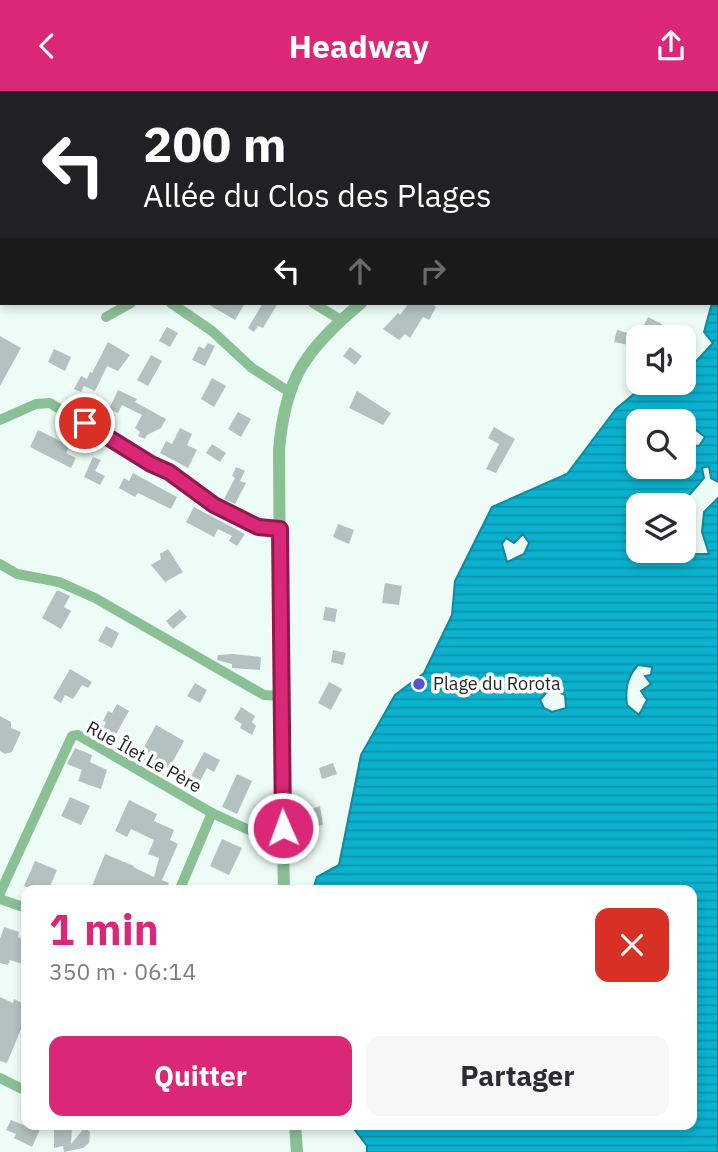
<!DOCTYPE html>
<html lang="fr">
<head>
<meta charset="utf-8">
<style>
  body { margin:0; font-family:"IBM Plex Sans",sans-serif; background:#f7f7f7; color:#2b2b33; height:100vh; display:flex; flex-direction:column; font-size:26px; white-space:nowrap }
  * { box-sizing:border-box; margin:0 }
  p { font-size:23px; color:#7c7c81 }
  .icon { flex:none; width:38px; height:38px; fill:none; stroke:currentColor; stroke-width:2; stroke-linecap:round; stroke-linejoin:round }
  .map { position:relative; flex:1; overflow:hidden }
  .details { position:absolute; left:21px; top:794px; width:676px; height:245px; display:flex; flex-direction:column; background:#fff; border-radius:14px; box-shadow:0 4px 10px #0003 }
  .details>* { flex:none }
  .hud { position:absolute; left:0px; top:0px; width:719px; height:214px; box-shadow:0 4px 10px #0003; background:#202124; color:#fff; overflow:hidden }
  .fabs { position:absolute; left:626px; top:234px; display:grid; gap:14px }
  .fabs a { display:grid; place-items:center; width:70px; height:70px; border-radius:14px; background:#fff; box-shadow:0 4px 10px #0003; font-size:35px }
  .pin { position:absolute; display:grid; place-items:center; width:60px; height:60px; color:#fff; margin:-30px; border:4px solid #fff; border-radius:50%; box-shadow:0 2px 7px #0007 }
  .me { position:absolute; width:77px; margin:-38px; rotate:358deg; stroke-linejoin:round; filter:drop-shadow(0 0 5px #0008) }
  .turn { display:flex; align-items:center; gap:24px; height:147px; padding:0 28px; font-size:32px }
  .turn .icon { width:91px; height:91px; stroke-width:2.5 }
  .turn b { display:block; font-size:49px; line-height:60px }
  .lanes { display:flex; align-items:center; height:66px; padding:0 28px; background:#0003; justify-content:center; gap:35px; direction:ltr }
  .lanes .off { opacity:.35 }
  .round { display:grid; place-items:center; flex:none; width:74px; height:74px; border-radius:14px; background:#f7f7f7 }
  .overview { display:flex; align-items:center; justify-content:space-between; height:119px; padding:0 28px }
  h1 { font-size:42px; font-weight:700; line-height:52px; color:#db2777 }
  .cta { display:flex; gap:14px; margin-top:auto; padding:14px 28px }
  .cta a { flex:1; height:80px; border-radius:14px; background:#db2777; color:#fff; font-size:28px; font-weight:700; line-height:80px; text-align:center }
  .cta a+a { background:#f7f7f7; color:#2b2b33 }
  header { display:flex; justify-content:space-between; align-items:center; height:91px; padding:0 28px; background:#db2777; color:#fff; font-size:32px; font-weight:700 }
  .map>svg:first-child { display:block }
  .forest { fill:url(#forest-crowns) }
  .water { fill:url(#water-rules); stroke:#11889b; stroke-width:2; fill-rule:evenodd }
  .building { fill:#b4c1c1 }
  .lines { fill:none; stroke-linecap:round; stroke-linejoin:round }
  .minor { stroke:#8bc095; stroke-width:10 }
  .tertiary { stroke:#8bc095; stroke-width:12 }
  .route-casing { stroke:#8e194d; stroke-width:18 }
  .route { stroke:#db2777; stroke-width:12 }
  .poi-dot { fill:#5755cd; stroke:#fff; stroke-width:2.5 }
  .labels { text-anchor:middle; stroke-width:7; stroke-linejoin:round; paint-order:stroke }
  .poi-label { font-size:18px; fill:#202523; stroke:#fff; text-anchor:start }
  .street-label { font-size:18px; fill:#202523; stroke:#fff }
</style>
</head>
<body>
<header><svg class="icon" aria-label="back" viewBox="0 0 24 24"><path d="M15 5l-7 7 7 7"/></svg>Headway<svg class="icon" aria-label="share" viewBox="0 0 24 24"><path d="M12 15V3M7 8l5-5 5 5M5 13v7h14v-7"/></svg></header>
<div class="map">
<svg width="718" height="1061" viewBox="0 0 718 1061">
  <defs>
    <pattern id="forest-crowns" width="20" height="18" patternUnits="userSpaceOnUse" patternTransform="scale(1.75)"><rect width="20" height="18" fill="#9ec56e"/><path d="M2 6a3 3 0 1 1 6 0M12 15a3 3 0 1 1 6 0" fill="none" stroke="#88a95f"/></pattern>
    <pattern id="water-rules" width="6" height="5" patternUnits="userSpaceOnUse" patternTransform="scale(1.75)"><rect width="6" height="5" fill="#0ab2cf"/><path d="M0 2.5h6" fill="none" stroke="#0a91a8"/></pattern>
  </defs>
  <rect width="100%" height="100%" fill="#eefcf7"/>
  <polygon class="forest" points="0,0 151,0 2,2 0,163"/>
  <path class="water" d="M718,192V391L711,387L709,375L702,377L704,387L680,415H639V460H673L678,467L690,463H709L702,441L704,421L718,407V1061H367V1055L351,1034H691V800L313,798L317,786L339,774L361,664L395,604L424,582L452,524L455,490L492,416L567,383L616,318L641,297L662,296L669,299L684,292L688,279L713,252L704,241L712,212H718ZM682,322L688,323L692,336L705,346L699,355L684,353V376H639V331H676V327ZM523,443L529,452L524,463L507,471L502,453L506,447L514,452ZM638,574L652,576L651,584L645,585L651,593L641,600L647,609L639,624L627,614C625,598 627,586 638,574ZM555,599L565,604L566,617L552,621L544,617L540,609L546,602Z"/>
  <g class="building">
    <polygon points="206,212 245,212 235,229"/>
    <polygon points="263,212 278,212 263,237 258,235 254,241 248,237"/>
    <polygon points="409,212 430,212 436,216 429,229 423,226 410,247 405,243 399,249 383,238 398,222 400,224"/>
    <polygon points="648,226 662,233 655,247 637,247"/>
    <polygon points="167,236 178,242 170,256 159,250"/>
    <polygon points="617,239 635,244 633,255 614,251"/>
    <polygon points="0,245 21,257 0,295"/>
    <polygon points="108,251 130,264 118,280 107,275 95,300 84,295 81,301 74,298 81,285 87,288 90,281 92,282"/>
    <polygon points="208,252 215,255 205,275 192,269 199,255 204,258"/>
    <polygon points="350,256 362,265 355,274 343,265"/>
    <polygon points="54,258 71,266 65,280 48,271"/>
    <polygon points="151,264 162,270 148,295 137,289"/>
    <polygon points="212,287 226,295 214,316 201,308"/>
    <polygon points="118,299 137,308 135,311 166,328 161,337 147,344 145,348 138,345 140,341 135,337 142,324 122,314 118,322 109,318"/>
    <polygon points="357,300 391,322 383,334 349,317"/>
    <polygon points="238,321 251,328 241,346 228,338"/>
    <polygon points="494,336 515,348 496,382 486,378 499,353 488,347"/>
    <polygon points="180,337 192,343 187,354 197,359 188,377 160,362 166,350 172,353"/>
    <polygon points="38,339 62,351 64,348 71,352 66,362 76,367 71,377 30,356"/>
    <polygon points="212,353 226,362 220,371 206,362"/>
    <polygon points="93,366 101,369 95,380 105,385 100,394 84,386"/>
    <polygon points="236,376 245,380 240,390 246,392 235,413 224,408 235,387 232,385"/>
    <polygon points="133,382 177,406 171,418 138,402 135,406 119,397 124,387 129,390"/>
    <polygon points="194,416 245,443 237,455 229,450 232,445 218,438 214,446 186,431"/>
    <polygon points="338,433 354,439 349,453 333,446"/>
    <polygon points="168,458 183,481 165,491 151,474 161,468 160,463"/>
    <polygon points="385,492 402,495 399,514 382,512"/>
    <polygon points="57,499 70,505 64,516 71,520 61,538 42,527"/>
    <polygon points="325,516 337,518 335,531 323,529"/>
    <polygon points="180,518 187,526 173,538 166,530"/>
    <polygon points="106,535 119,542 112,557 98,550"/>
    <polygon points="333,559 346,562 343,574 331,571"/>
    <polygon points="233,563 261,566 260,579 232,577 232,573 217,569 218,564"/>
    <polygon points="70,578 92,591 88,597 82,594 73,608 65,604 61,612 53,607"/>
    <polygon points="329,591 342,598 331,619 318,612"/>
    <polygon points="195,592 207,599 200,612 187,605"/>
    <polygon points="117,613 129,620 115,645 103,638 106,631 103,630 108,620 112,622"/>
    <polygon points="241,616 255,625 252,631 256,635 252,644 240,637 242,633 234,628"/>
    <polygon points="0,625 11,631 11,637 21,641 12,661 5,663 0,660"/>
    <polygon points="156,634 184,650 165,685 137,669"/>
    <polygon points="75,657 92,664 90,671 107,679 101,698 78,690 82,679 67,673"/>
    <polygon points="204,661 220,669 214,681 207,677 196,698 187,693"/>
    <polygon points="333,672 337,683 322,688 319,677"/>
    <polygon points="237,683 252,690 237,723 222,716"/>
    <polygon points="70,706 90,715 81,734 61,725"/>
    <polygon points="129,709 157,723 154,730 174,739 170,749 178,753 162,789 169,792 165,800 90,800 105,763 134,775 133,776 154,786 159,767 148,763 154,749 131,738 127,746 115,740"/>
    <polygon points="320,715 323,734 311,736 308,719"/>
    <polygon points="222,748 242,757 229,784 210,775"/>
    <polygon points="35,770 57,779 48,800 36,800 24,795"/>
    <polygon points="4,836 19,841 18,846 26,849 26,874 10,869 8,874 0,872 0,848"/>
    <polygon points="0,906 13,912 14,908 26,914 26,926 7,972 0,970"/>
    <polygon points="11,1029 23,1034 42,1034 32,1056 14,1047 16,1043 6,1039"/>
    <polygon points="85,1036 90,1041 89,1052 83,1057 64,1061 63,1055 54,1057 54,1037 72,1037 71,1053"/>
  </g>
  <g class="lines">
    <g class="minor">
      <polyline points="325,0 325,2"/>
      <polyline points="171,212 212,240 252,277 288,300"/>
      <polyline points="313,212 341,229"/>
      <polyline points="106,226 131,212"/>
      <polyline points="0,329 36,313 50,312 151,373 169,381 214,414 258,436 280,438"/>
      <polyline points="0,473 17,483 59,491 95,507 264,604 281,605"/>
      <polyline points="179,800 212,722"/>
      <polyline points="0,802 72,645 78,644 212,722 249,739 283,737"/>
      <polyline points="0,808 26,817"/>
      <polyline points="0,987 26,1000"/>
    </g>
    <g class="tertiary">
      <polyline points="550,2 550,0"/>
      <path d="M284,800L281,672L279,359C285,286 306,259 361,212"/>
      <polyline points="295,1034 297,1061"/>
    </g>
  </g>
  <g class="lines">
    <defs>
      <polyline id="route" points="85,332 151,373 169,381 214,414 258,436 280,438 283,737"/>
    </defs>
    <use href="#route" class="route-casing"/>
    <use href="#route" class="route"/>
  </g>
  <circle class="poi-dot" cx="419" cy="593" r="7"/>
  <g class="labels">
    <g class="poi-label">
      <text x="433" y="599">Plage du Rorota</text>
    </g>
    <g class="street-label">
      <text transform="translate(144 666) rotate(29)" y="6">Rue Îlet Le Père</text>
    </g>
  </g>
</svg>
<div class="fabs">
<a><svg class="icon" aria-label="sound" viewBox="0 0 24 24"><path d="M4 9h4l5-4v14l-5-4H4zM17 9q2 3 0 6"/></svg></a>
<a><svg class="icon" aria-label="search" viewBox="0 0 24 24"><circle cx="10" cy="10" r="6"/><path d="M15 15l6 6"/></svg></a>
<a><svg class="icon" aria-label="layers" viewBox="0 0 24 24"><path d="M12 4l9 5-9 5-9-5zM3 14l9 5 9-5"/></svg></a>
</div>
<div class="pin" style="left:85px;top:332px;background:#d93025"><svg class="icon" aria-label="arrive" viewBox="0 0 24 24"><path d="M6 21V4h12l-3 4 3 4H6"/></svg></div>
<svg class="me" style="left:283px;top:737px" viewBox="-20 -20 40 40"><circle r="17" fill="#db2777" stroke="#fff" stroke-width="3"/><path d="M0-11L8 9 0 5-8 9z" fill="#fff"/></svg>
<div class="hud">
<div class="turn"><svg class="icon" aria-label="left" viewBox="0 0 24 24"><path d="M17 20v-9H6M10 6l-5 5 5 5"/></svg><div><b>200 m</b>Allée du Clos des Plages</div></div>
<div class="lanes"><svg class="icon" aria-label="left" viewBox="0 0 24 24"><path d="M17 20v-9H6M10 6l-5 5 5 5"/></svg><svg class="icon off" aria-label="ahead" viewBox="0 0 24 24"><path d="M12 20V5M6 11l6-6 6 6"/></svg><svg class="icon off" aria-label="right" viewBox="0 0 24 24"><path d="M7 20v-9h11M14 6l5 5-5 5"/></svg></div>
</div>
<section class="details">
<div class="overview"><div><h1>1 min</h1><p>350 m · 06:14</p></div><a class="round" style="background:#d93025;color:#fff"><svg class="icon" aria-label="close" viewBox="0 0 24 24"><path d="M6 6l12 12M18 6L6 18"/></svg></a></div>
<div class="cta"><a>Quitter</a><a>Partager</a></div>
</section>
</div>
</body>
</html>
